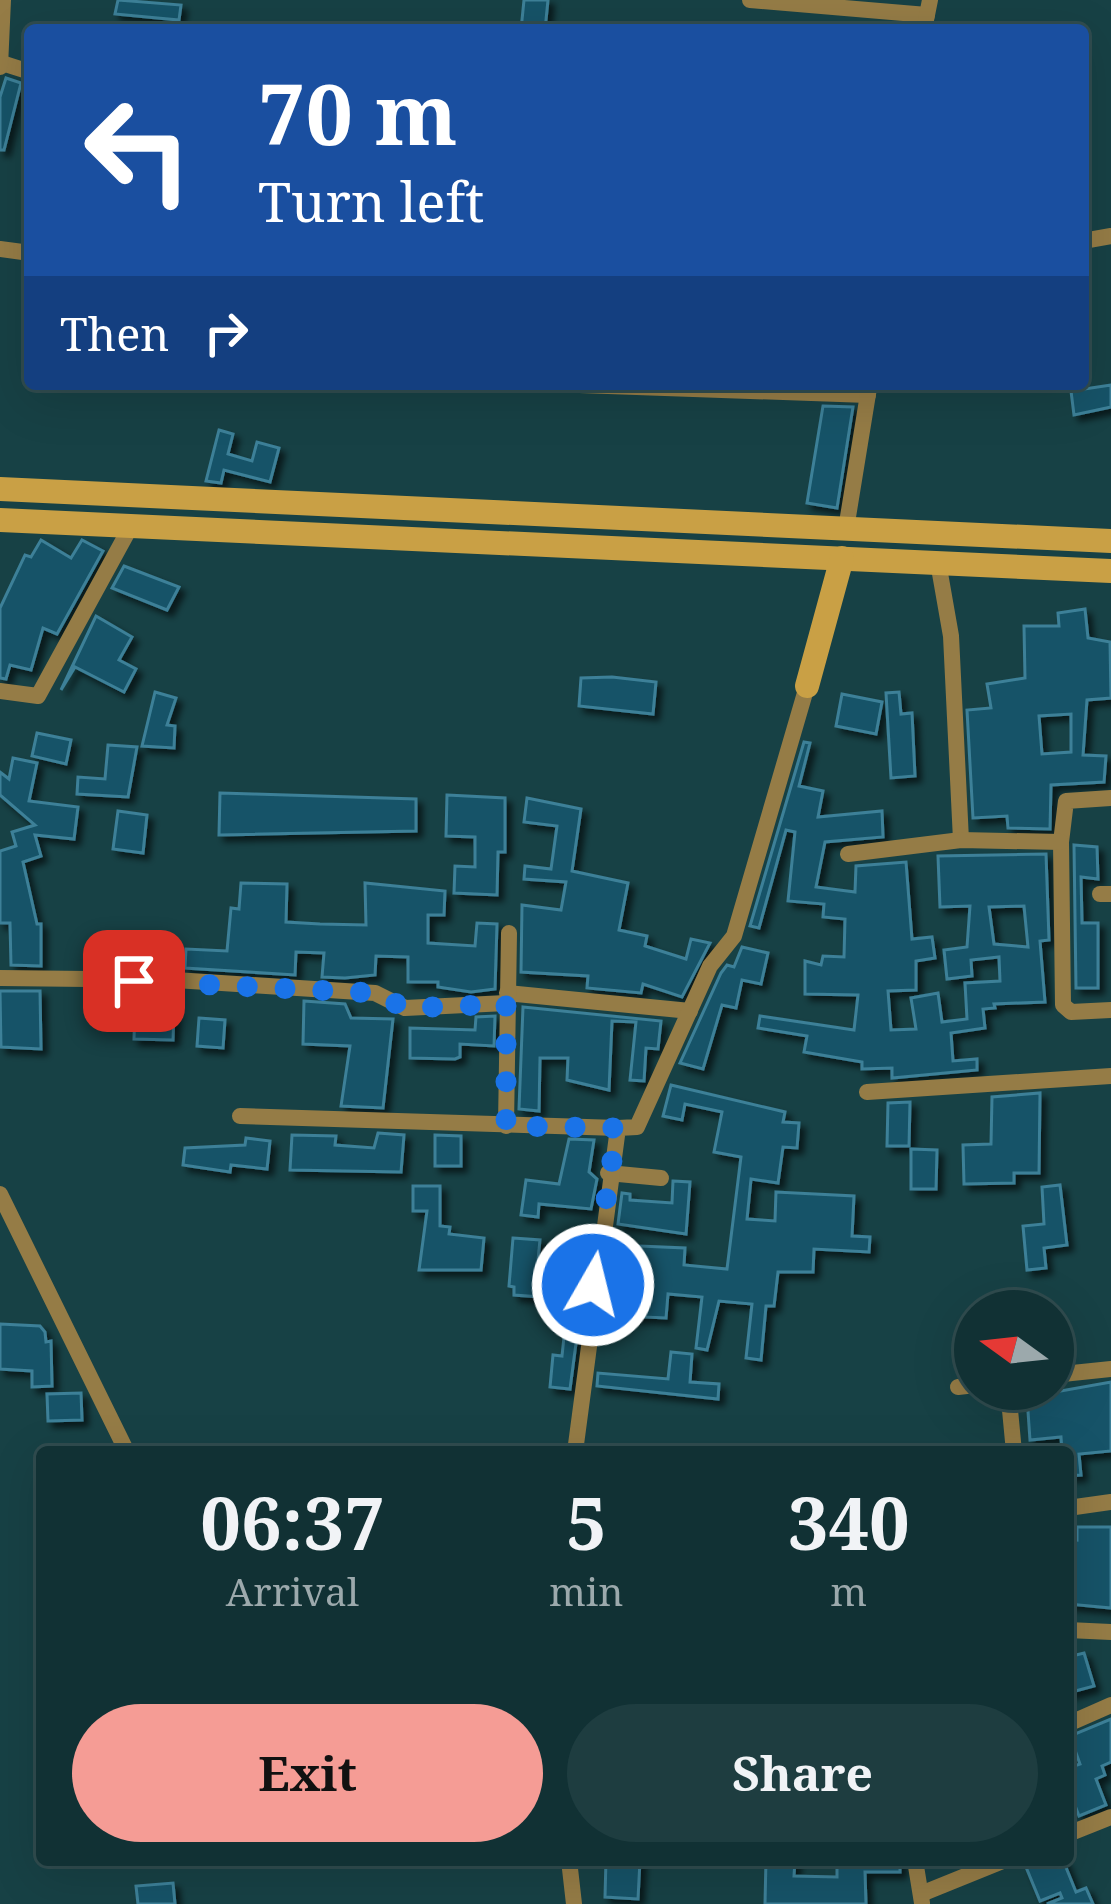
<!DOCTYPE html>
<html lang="en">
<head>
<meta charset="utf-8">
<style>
  body { margin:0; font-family:"Noto Serif",serif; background:#1e3d40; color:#f1f3f6; height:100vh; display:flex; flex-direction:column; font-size:45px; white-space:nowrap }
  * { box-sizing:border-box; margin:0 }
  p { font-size:39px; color:#9ca9ac }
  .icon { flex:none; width:66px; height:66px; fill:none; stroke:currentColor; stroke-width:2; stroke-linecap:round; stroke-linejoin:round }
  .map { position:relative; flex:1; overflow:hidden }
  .sheet { position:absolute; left:36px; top:1446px; width:1038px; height:420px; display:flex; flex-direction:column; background:#113134; border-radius:12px; box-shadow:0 12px 48px #0002,0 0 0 3px #304c4f }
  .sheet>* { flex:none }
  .guide { position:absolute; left:24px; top:24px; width:1065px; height:366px; border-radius:12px; box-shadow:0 12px 48px #0002,0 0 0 3px #304c4f; background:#1a4fa0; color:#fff; overflow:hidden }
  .needle { width:78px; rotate:285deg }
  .tools { position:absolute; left:954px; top:1290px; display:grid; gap:24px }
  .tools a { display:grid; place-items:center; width:120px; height:120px; border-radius:50%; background:#113134; box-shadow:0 12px 48px #0002,0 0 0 3px #304c4f; font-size:60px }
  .pin { position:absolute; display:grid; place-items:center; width:102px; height:102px; color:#fff; margin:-51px; border-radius:24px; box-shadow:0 6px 18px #0006 }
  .me { position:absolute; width:132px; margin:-66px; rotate:8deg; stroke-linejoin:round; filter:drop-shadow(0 0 9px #0008) }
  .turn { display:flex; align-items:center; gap:42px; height:252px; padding:0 36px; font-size:54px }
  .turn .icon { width:156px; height:156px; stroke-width:2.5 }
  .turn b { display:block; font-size:84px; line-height:102px }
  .then { display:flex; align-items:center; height:114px; padding:0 36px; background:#0003; gap:24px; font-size:45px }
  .eta { display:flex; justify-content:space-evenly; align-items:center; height:204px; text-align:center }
  .eta b { font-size:72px; font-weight:700; line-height:84px }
  .primary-button { display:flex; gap:24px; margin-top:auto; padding:24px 36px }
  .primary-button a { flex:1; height:138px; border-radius:72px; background:#f59c95; color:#111; font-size:48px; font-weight:700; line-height:138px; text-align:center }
  .primary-button a+a { background:#1e3d40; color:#f1f3f6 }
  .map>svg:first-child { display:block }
  .building { fill:#165367; stroke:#3d8098; stroke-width:3; fill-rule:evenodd; filter:url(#shadow) }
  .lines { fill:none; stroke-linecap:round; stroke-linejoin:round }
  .street { stroke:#957c46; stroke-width:16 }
  .secondary { stroke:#c9a045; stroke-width:24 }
  .route { stroke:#1a73e8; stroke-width:21; stroke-dasharray:0 37.8 }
</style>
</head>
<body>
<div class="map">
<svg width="1111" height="1904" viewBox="0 0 1111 1904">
  <defs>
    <filter id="shadow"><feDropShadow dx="5.5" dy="5.5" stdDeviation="3" flood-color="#0009"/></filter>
  </defs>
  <rect width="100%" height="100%" fill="#174145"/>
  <g class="building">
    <polygon points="118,0 181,5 179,20 115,14"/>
    <polygon points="524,0 548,0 545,30 521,30"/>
    <polygon points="6,78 21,83 4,150 0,150 0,97"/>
    <polygon points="1111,385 1111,407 1074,415 1071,391"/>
    <polygon points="823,406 853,407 837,508 807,503"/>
    <polygon points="219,430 233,434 228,454 252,461 257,442 279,448 270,482 224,470 221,483 206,481"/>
    <polygon points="41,540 71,558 82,540 103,551 57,634 43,628 31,670 10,665 6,679 0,678 0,608 25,555 31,557"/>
    <polygon points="124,566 179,587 167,610 112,588"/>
    <path d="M1085,609L1088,638L1110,642L1111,698L1087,700L1083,755L1106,756L1104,782L1051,785L1050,829L1008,828L1007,816L973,818L967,710L991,708L987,684L1025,678L1024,626H1059L1058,613ZM1071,714V752L1042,754L1039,716Z"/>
    <polygon points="96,616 132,637 119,660 136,669 124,692 75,667 61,690"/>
    <polygon points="612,677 656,682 653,714 579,706 581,678"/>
    <polygon points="155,692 176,698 167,725 175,726 174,748 142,746"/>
    <polygon points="899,692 901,714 912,713 915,776 891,778 886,693"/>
    <polygon points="842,694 882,702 876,734 836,726"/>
    <polygon points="37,733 71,740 66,764 32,756"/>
    <path d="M804,742L810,743L799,786L823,791L818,817L882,811L883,837L825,842L816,887L855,892L856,866L906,862L912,939L932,937L935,958L916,961V990L888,991L891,1030L916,1029L911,998L938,993L942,1022L967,1019L965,983L1000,981L999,957L971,960L972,976L947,979L944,950L967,947L970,906L940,907L938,856L1046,854L1049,940L1040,941L1045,1002L994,1004L995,1008L983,1009L985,1028L951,1033L953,1061L977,1059V1070L892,1078V1068L862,1069V1062L804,1052L807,1036L758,1028L760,1016L854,1030L858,995L805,994V961L821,965L823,956L844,957L845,919L823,917L824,904L788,901L795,832L786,830L759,928L750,926ZM1024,906L1028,947L994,944L989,907Z"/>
    <polygon points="108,745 137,747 128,797 77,794 78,777 105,779"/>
    <polygon points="13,758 37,763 29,801 78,807 74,839 35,835 41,856 23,862 37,924 41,924 41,966 11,965 10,923 0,923 0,851 16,846 12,832 35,825 0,795 0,772 9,779"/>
    <polygon points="220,793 416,799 416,831 219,835"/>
    <polygon points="447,795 505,798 505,852 498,852 497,895 454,893 455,866 475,867 475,837 446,836"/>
    <polygon points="527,798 581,809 572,871 628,883 619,930 647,936 645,946 686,959 691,939 710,943 682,997 643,984 641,993 587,988 588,976 521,972 522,905 561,910 566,882 524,879 525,866 551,869 557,826 524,822"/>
    <polygon points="118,811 147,815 143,853 113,849"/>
    <polygon points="1074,845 1097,847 1098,879 1081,877 1082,923 1098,923 1098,988 1076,988"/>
    <polygon points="241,883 287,884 286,922 320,924 366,925 365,883 445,891 444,915 428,915 428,943 475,946 477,923 497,924 495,989 471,992 438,987 438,982 408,982 408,957 376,956 375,975 345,978 322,977 324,953 296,952 295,975 185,968 186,949 227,951 231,908 239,909"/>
    <polygon points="742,947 768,953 761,984 742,980 736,1008 722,1005 703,1069 680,1063 721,973 727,965 734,967"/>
    <polygon points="0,991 40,991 41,1049 1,1047"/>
    <polygon points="304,1001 345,1004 351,1018 393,1019 383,1108 341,1106 350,1046 303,1044"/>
    <polygon points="523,1007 661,1021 658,1049 646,1048 644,1081 630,1080 636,1022 612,1021 609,1090 567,1080 568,1058 540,1058 539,1111 519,1109"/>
    <polygon points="135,1008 174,1010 173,1040 134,1039"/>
    <polygon points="495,1016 494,1046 460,1044 460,1057 455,1059 410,1058 410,1028 475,1030 476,1017"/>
    <polygon points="199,1018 225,1020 223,1048 197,1046"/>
    <polygon points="671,1085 785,1112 783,1122 799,1123 797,1148 783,1147 778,1183 751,1179 747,1219 775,1221 776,1192 854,1196 852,1236 870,1237 869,1252 814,1249 813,1272 778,1272 774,1306 766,1306 761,1360 746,1358 752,1304 719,1301 707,1350 696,1348 702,1297 668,1294 666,1318 623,1316 622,1326 605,1324 616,1245 685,1248 684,1265 727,1269 741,1157 714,1152 722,1112 685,1104 682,1120 663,1116"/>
    <polygon points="1040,1093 1039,1173 1014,1173 1014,1183 964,1184 963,1145 991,1144 992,1097"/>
    <polygon points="910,1102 909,1146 887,1146 888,1103"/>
    <polygon points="378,1133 404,1135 401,1172 290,1170 292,1135 336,1136 335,1145 374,1148"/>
    <polygon points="435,1135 461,1136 461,1166 435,1166"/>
    <polygon points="246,1138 270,1141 267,1169 231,1165 230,1172 183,1165 185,1148 245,1145"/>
    <polygon points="569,1139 594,1140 589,1172 597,1179 591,1209 539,1204 538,1217 521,1215 526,1180 559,1184"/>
    <polygon points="911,1149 937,1150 936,1189 911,1189"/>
    <polygon points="673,1181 690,1182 686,1234 618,1224 622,1193 630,1194 630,1200 672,1203"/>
    <polygon points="1060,1185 1067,1245 1044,1248 1046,1268 1027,1270 1023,1226 1044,1224 1042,1187"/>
    <polygon points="413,1186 440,1186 440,1226 450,1227 449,1234 484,1238 481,1270 419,1270 427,1211 413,1211"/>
    <polygon points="513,1238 540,1240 536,1279 562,1281 565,1242 589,1244 570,1389 550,1387 553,1355 562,1356 568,1299 514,1295 514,1287 509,1286"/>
    <polygon points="0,1324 40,1326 45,1332 46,1342 51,1341 52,1386 32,1387 32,1371 0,1369"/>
    <polygon points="671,1352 692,1354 690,1382 719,1384 718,1399 597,1386 598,1373 668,1379"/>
    <polygon points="1111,1382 1111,1451 1079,1454 1081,1475 1068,1476 1068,1452 1062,1452 1061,1437 1030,1440 1027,1397"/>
    <polygon points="81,1393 82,1420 48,1421 47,1394"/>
    <polygon points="1077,1527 1111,1527 1111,1608 1068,1604 1068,1539 1077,1540"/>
    <polygon points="1084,1653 1094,1686 1068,1693 1068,1657"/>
    <polygon points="1111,1719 1111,1762 1102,1766 1105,1775 1096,1779 1106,1805 1079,1816 1068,1787 1068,1768 1080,1764 1070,1736"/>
    <polygon points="606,1860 640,1860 638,1899 605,1897"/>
    <polygon points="766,1860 795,1860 794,1876 837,1877 837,1860 900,1860 900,1872 865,1872 866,1904 765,1904"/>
    <polygon points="1044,1860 1063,1860 1076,1892 1086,1888 1093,1904 1047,1904 1062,1898 1060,1893 1040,1901 1026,1867"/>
    <polygon points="173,1883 175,1904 138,1904 136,1886"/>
  </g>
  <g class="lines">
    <g class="street">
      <polyline points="750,0 927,15"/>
      <polyline points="924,30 930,0"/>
      <polyline points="2,63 30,72"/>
      <polyline points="0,67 3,0"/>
      <polyline points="1083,241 1111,236"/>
      <polyline points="0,249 30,253"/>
      <polyline points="551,384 868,395"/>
      <polyline points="846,529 869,388"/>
      <polyline points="938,562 951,636 961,840"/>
      <polyline points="0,691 38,696 131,526"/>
      <polyline points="1111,798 1066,801 1061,842 1063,1005 1071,1012 1111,1010"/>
      <polyline points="848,854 961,840 1061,842"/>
      <polyline points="1100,894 1111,894"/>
      <polyline points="0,978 175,980 375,993 405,1008 506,1003"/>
      <polyline points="507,993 690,1011"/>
      <polyline points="867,1092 1111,1076"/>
      <polyline points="240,1116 618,1128"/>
      <polyline points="506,1126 509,933"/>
      <polyline points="608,1173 661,1178"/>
      <polyline points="0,1194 127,1452"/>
      <polyline points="1053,1375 1111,1369"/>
      <polyline points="958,1387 975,1385"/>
      <polyline points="1008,1389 1014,1452"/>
      <polyline points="575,1452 618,1128 637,1127 710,966 734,936 807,686"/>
      <polyline points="1068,1508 1111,1502"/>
      <polyline points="1068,1630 1111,1632"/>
      <polyline points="1068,1724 1111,1705"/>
      <polyline points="1068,1834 1111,1817"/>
      <polyline points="569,1860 574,1904"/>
      <polyline points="915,1860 922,1903"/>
      <polyline points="921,1894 1005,1860"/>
    </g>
    <g class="secondary">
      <polyline points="0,489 1111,541"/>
      <polyline points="0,520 1111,571"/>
      <polyline points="807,686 842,558"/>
    </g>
  </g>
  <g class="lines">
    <polyline class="route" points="134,981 375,993 405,1008 506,1004 506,1126 617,1128 593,1285"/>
  </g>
</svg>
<div class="tools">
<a><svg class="needle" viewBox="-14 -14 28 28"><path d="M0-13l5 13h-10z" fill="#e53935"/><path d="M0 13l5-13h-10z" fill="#9ca9ac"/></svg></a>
</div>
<div class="pin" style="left:134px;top:981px;background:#d93025"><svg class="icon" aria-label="arrive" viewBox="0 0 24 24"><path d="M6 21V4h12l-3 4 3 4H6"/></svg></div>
<svg class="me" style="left:593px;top:1285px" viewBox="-20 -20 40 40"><circle r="17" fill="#1a73e8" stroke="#fff" stroke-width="3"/><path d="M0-11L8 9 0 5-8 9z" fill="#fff"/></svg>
<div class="guide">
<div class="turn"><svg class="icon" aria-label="left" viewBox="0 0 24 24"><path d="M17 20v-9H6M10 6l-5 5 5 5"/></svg><div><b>70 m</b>Turn left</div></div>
<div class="then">Then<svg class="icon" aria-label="right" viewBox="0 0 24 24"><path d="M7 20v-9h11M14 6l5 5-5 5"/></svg></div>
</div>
<section class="sheet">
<div class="eta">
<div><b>06:37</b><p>Arrival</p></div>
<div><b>5</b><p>min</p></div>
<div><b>340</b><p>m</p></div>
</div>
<div class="primary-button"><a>Exit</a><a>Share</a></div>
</section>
</div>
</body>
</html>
